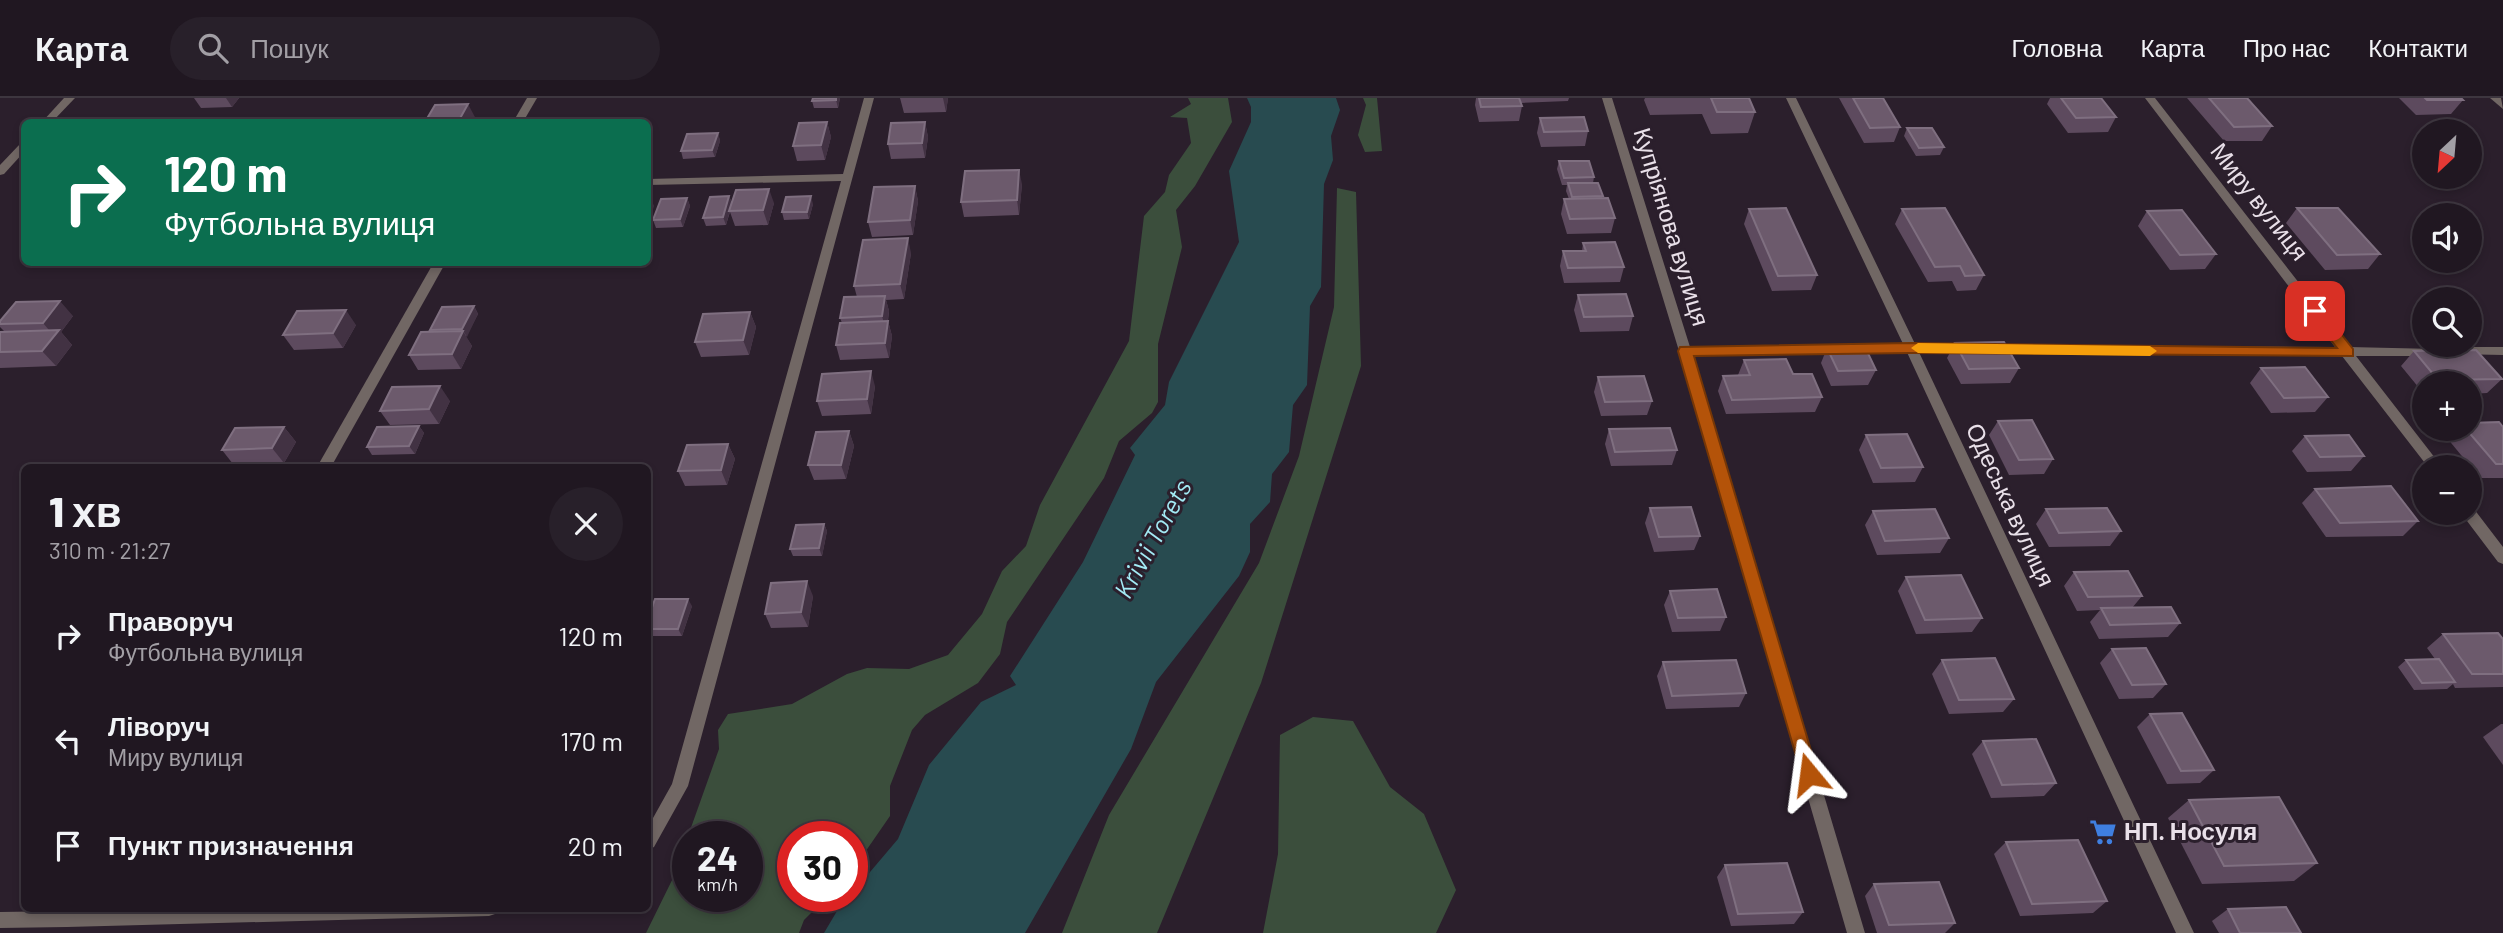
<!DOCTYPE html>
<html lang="uk">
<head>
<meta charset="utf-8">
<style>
  body { margin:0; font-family:Barlow,sans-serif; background:#28202a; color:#f1f3f6; height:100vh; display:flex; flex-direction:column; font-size:26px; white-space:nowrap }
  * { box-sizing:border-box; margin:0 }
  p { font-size:23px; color:#a29fa5 }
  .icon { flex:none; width:38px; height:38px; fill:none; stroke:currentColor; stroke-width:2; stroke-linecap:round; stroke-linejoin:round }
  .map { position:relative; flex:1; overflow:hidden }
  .panel { position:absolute; left:21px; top:366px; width:630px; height:448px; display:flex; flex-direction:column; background:#201721; border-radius:10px; box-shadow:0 4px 10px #0003,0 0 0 2px #3d363f }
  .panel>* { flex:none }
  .top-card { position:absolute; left:21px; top:21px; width:630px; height:147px; border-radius:10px; box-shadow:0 4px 10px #0003,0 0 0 2px #3d363f; background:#0b6e4f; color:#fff; overflow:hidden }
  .needle { width:46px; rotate:206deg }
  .tools { position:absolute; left:2412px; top:21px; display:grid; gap:14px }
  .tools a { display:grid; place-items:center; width:70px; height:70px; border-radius:50%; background:#201721; box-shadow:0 4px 10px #0003,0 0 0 2px #3d363f; font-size:35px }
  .speed { position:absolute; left:672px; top:723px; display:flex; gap:14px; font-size:35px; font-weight:700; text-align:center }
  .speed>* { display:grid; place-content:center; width:91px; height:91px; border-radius:50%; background:#201721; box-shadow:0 4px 10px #0003,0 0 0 2px #3d363f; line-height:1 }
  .speed small { font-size:18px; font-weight:400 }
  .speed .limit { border:10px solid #d22; background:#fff; color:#111 }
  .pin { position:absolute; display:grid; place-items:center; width:60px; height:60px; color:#fff; margin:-30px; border-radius:14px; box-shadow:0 4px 10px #0006 }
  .me { position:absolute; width:77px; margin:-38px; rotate:344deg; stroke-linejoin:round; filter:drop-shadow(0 0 5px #0008) }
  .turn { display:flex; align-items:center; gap:24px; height:147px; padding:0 28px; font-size:32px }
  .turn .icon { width:91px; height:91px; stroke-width:2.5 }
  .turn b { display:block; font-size:49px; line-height:60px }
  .round { display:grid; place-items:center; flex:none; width:74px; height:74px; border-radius:37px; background:#28202a }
  .head { display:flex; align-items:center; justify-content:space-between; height:119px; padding:0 28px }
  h1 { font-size:42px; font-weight:800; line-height:52px }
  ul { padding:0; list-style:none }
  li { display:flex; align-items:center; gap:21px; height:105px; padding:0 28px }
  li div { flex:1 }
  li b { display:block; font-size:26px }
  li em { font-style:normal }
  header { display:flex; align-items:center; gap:42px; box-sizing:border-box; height:98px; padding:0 35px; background:#201721; border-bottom:2px solid #3d363f }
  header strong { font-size:33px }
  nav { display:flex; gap:38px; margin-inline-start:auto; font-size:24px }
  .search { width:490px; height:63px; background:#28202a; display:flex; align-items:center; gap:18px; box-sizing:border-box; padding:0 24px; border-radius:38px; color:#a29fa5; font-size:26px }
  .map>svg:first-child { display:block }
  .green { fill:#3b4e3c }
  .water { fill:#284b50 }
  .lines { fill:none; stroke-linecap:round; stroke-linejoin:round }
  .minor { fill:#716764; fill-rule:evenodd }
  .tertiary { fill:#716764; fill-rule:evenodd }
  .wall { fill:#5d4a5e }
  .shaded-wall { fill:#423243 }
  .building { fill:#6c5a6c; stroke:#7f6f80; stroke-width:2 }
  .route { fill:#b45309; stroke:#753606; stroke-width:2 }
  .slow { fill:#f59e0b }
  .labels { text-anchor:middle; stroke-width:6; stroke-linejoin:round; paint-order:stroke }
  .street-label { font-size:24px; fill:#e9e0e9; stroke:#2b1f2c }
  .poi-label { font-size:24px; font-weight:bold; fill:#e9e0e9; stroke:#2b1f2c; text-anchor:start }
  .water-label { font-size:26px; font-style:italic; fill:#a3ebf5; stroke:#2b1f2c }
</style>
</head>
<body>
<header>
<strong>Карта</strong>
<div class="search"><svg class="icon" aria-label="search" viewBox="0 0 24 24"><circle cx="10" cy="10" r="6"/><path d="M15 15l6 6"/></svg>Пошук</div>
<nav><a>Головна</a><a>Карта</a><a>Про нас</a><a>Контакти</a></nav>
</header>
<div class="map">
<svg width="2503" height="835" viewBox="0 0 2503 835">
  <rect width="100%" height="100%" fill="#2b1f2c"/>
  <g class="green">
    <polygon points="1188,0 1228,0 1232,24 1195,88 1176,112 1182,149 1158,246 1158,304 1152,315 1119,343 1104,380 1007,524 1000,556 978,585 925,617 912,632 890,688 890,718 852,773 852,738 793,738 793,798 828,798 804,822 799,835 646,835 676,774 688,740 688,798 747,798 747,738 688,738 719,651 718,632 728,616 792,606 847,576 867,570 909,571 948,557 982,516 1002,473 1026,448 1040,407 1129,243 1144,118 1165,94 1169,77 1191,45 1187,20 1170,19 1191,6"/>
    <polygon points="1363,0 1377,0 1382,53 1365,54 1358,37 1366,7"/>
    <polygon points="1337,90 1356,94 1361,268 1261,585 1157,835 1062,835 1109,717 1259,465 1299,358 1334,209"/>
    <polygon points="1313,619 1353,623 1390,689 1424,716 1456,792 1436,835 1263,835 1278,756 1280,637"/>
  </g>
  <polygon class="water" points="1247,0 1336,0 1340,12 1331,38 1333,62 1324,86 1321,189 1310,208 1307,287 1293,307 1289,354 1272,376 1270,404 1250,426 1250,454 1239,478 1156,584 1131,651 1025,835 824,835 837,813 898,741 929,667 981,604 1016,587 1010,578 1083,464 1135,357 1130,350 1165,307 1169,284 1239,144 1229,73 1251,24 1251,9"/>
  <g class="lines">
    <g class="minor">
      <polygon points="527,0 537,0 523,24 513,24"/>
      <polygon points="864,0 874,0 688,688 654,749 648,752 648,729 672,686 841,83 648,87 648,81 843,76"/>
      <polygon points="1602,0 1612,0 1690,249 1970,247 1976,251 1970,255 1693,257 1865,835 1847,835 1679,253"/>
      <polygon points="2145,0 2155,0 2349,249 2436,251 2438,254 2436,257 2432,258 2356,258 2442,369 2428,369 2342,258 1986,254 1984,251 1990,247 2335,249"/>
      <polygon points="2490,0 2501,0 2503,11"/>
      <polygon points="434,164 446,164 331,369 317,369"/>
      <polygon points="2459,249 2503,249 2503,257 2455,256 2453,253"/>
      <polygon points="2469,410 2474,411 2503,449 2503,466 2498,464 2464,419 2462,415 2469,415"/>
      <polygon points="159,810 498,810 495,816 489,818 67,829 61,827 58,821 61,815 67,813"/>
    </g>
    <g class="tertiary">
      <polygon points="64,0 75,0 52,24 42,24"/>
      <polygon points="1786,0 1796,0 1917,250 2194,835 2176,835 1905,250"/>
      <polygon points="24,45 24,54 4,76 0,77 0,67 20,46"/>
      <polygon points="67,813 73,815 76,821 73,827 67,829 0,830 0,814"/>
    </g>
  </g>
  <g class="wall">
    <polygon points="194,0 239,0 232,9 201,10"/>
    <polygon points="840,0 838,10 814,10 812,3"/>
    <polygon points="900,0 948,0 946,14 904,15"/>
    <polygon points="1476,0 1569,0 1568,3 1521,5 1522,8 1519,23 1479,24 1475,7"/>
    <polygon points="1645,0 1749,0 1755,14 1748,35 1711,36 1702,16 1650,17 1644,2"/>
    <polygon points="1839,0 1883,0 1900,29 1894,44 1864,45"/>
    <polygon points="2050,0 2101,0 2116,19 2108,34 2068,35 2047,6"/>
    <polygon points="2187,0 2247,0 2272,28 2262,43 2224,43"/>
    <polygon points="2399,0 2461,0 2463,2 2451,16 2416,17"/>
    <polygon points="1540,20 1588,33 1585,48 1541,49 1537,35"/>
    <polygon points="827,24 831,39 825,62 797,63 793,48"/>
    <polygon points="925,24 928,39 925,60 891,61 888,46"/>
    <polygon points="1907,30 1944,49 1940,57 1916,58 1904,38"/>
    <polygon points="718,35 720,43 715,59 683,61 681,53"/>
    <polygon points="1559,63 1594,79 1593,85 1603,98 1602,100 1615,120 1611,135 1567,136 1561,116 1564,101 1569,101 1566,93 1567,87 1562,87 1557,71"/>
    <polygon points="1022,86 1019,117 964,119 961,104"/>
    <polygon points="915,88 918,103 913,137 872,139 868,124"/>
    <polygon points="729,98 732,105 774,105 768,127 735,128 730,114 726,127 706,128 703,120"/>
    <polygon points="687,100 690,108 683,129 656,130 653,122"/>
    <polygon points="813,106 809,121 784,122 782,114"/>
    <polygon points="2297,110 2380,156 2368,171 2325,172 2286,125"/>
    <polygon points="1749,111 1817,177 1811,192 1772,193 1744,126"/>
    <polygon points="1902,111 1984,177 1976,192 1957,193 1952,183 1928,184 1895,126"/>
    <polygon points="2147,113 2216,156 2205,171 2170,172 2138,128"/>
    <polygon points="1583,145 1624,169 1620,184 1564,185 1560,168 1563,153 1582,153"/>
    <polygon points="911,155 904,201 886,202 889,213 888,223 892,238 889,260 840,262 836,247 842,225 840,220 857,199 854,188"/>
    <polygon points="1578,197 1633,218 1629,233 1580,234 1574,212"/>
    <polygon points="474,208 478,216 466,239 472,248 461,271 418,272 409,257 432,234 430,232"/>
    <polygon points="750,214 756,229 749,257 701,259 695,244"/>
    <polygon points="73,218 61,234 72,247 56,268 0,270 0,234 4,233 0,229 0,223"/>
    <polygon points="356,227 343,250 294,252 283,237"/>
    <polygon points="1955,245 2019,270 2010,285 1961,286 1947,260"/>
    <polygon points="1827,250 1876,272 1868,287 1831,288 1821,265"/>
    <polygon points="2414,253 2502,281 2487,295 2469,296 2469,285 2424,285 2424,296 2401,268"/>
    <polygon points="1744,262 1793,276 1822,299 1815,314 1726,316 1718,293 1723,278 1738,277"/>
    <polygon points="2261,270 2328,299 2315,314 2271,315 2250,285"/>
    <polygon points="1598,279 1652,303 1647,317 1601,318 1594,294"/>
    <polygon points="875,288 871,316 822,318 817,303"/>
    <polygon points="450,303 439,326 390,327 380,313"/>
    <polygon points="1998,323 2053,361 2044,376 2009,377 1989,337"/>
    <polygon points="419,328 424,335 415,356 372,357 367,349"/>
    <polygon points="284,329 296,344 284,365 233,366 222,352"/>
    <polygon points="2503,329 2503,380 2480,380 2447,340 2456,331"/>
    <polygon points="1609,331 1677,352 1672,367 1611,368 1605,346"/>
    <polygon points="849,333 854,348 846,381 814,382 808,367"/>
    <polygon points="1866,337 1923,369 1915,384 1873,385 1859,352"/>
    <polygon points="2305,338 2364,358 2351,373 2307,374 2292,353"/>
    <polygon points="728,346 735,361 727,387 685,388 678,373"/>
    <polygon points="2315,391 2418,423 2403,438 2326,439 2302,405"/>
    <polygon points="1650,410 1700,438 1694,452 1654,454 1645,425"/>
    <polygon points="2046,411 2121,433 2110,448 2049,449 2036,426"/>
    <polygon points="1873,413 1949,440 1940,455 1877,457 1865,427"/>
    <polygon points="824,426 827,433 822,458 793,458 790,451"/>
    <polygon points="2074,474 2142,498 2132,510 2180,525 2168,539 2099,541 2090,524 2100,512 2077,513 2064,488"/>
    <polygon points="1906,479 1982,520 1972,534 1916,536 1898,493"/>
    <polygon points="1670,493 1726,519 1720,533 1672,534 1664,507"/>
    <polygon points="813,498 808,529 771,530 765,516"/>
    <polygon points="692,508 682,538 648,538 648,521"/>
    <polygon points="2443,536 2503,541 2503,589 2455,590 2453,586 2447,591 2414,592 2398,569 2406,562 2435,561 2427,550"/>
    <polygon points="2112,551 2166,586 2153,600 2119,601 2100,565"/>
    <polygon points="1942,562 2014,601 2003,614 1949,616 1932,576"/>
    <polygon points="1663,564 1746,595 1739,609 1666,611 1657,578"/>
    <polygon points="2150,616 2214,672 2200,685 2167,686 2137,629"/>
    <polygon points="2501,626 2503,626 2503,667 2483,639"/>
    <polygon points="1983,643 2056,685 2044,698 1991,700 1972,656"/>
    <polygon points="2189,702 2317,765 2294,783 2202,786 2168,720"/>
    <polygon points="2006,744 2107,803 2093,815 2020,818 1994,756"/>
    <polygon points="1725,767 1803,814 1794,826 1731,828 1717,779"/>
    <polygon points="1874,786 1955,825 1945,835 1877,835 1865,798"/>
    <polygon points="2228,811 2301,835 2219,835 2212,823"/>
  </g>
  <g class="shaded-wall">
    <polygon points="226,0 239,0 232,9"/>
    <polygon points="836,0 840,0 838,10 836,2"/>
    <polygon points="943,0 948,0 946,14"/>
    <polygon points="468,6 476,21 474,24 458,24"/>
    <polygon points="827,24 831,39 825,62 821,47"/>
    <polygon points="925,24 928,39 925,60 922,45"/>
    <polygon points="718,35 720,43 715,59 712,52"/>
    <polygon points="1019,72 1022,86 1019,117 1017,102"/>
    <polygon points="915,88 918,103 913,137 910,122"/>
    <polygon points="769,91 774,105 768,127 763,112"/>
    <polygon points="648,93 654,108 648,127"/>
    <polygon points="729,98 732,105 726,127 723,119"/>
    <polygon points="811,98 813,106 809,121 807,114"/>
    <polygon points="687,100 690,108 683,129 680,121"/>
    <polygon points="908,140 911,155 904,201 900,186"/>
    <polygon points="885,198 889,213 886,233 882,218"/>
    <polygon points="60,203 73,218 61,234 72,247 56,268 42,253 54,238 43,225"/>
    <polygon points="474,208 478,216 467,239 462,231"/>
    <polygon points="346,212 356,227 343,250 333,235"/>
    <polygon points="750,214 756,229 749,257 743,242"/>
    <polygon points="888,223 892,238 889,260 885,245"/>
    <polygon points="463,233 472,248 461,271 452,256"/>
    <polygon points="871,273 875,288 871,316 867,301"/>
    <polygon points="440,288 450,303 439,326 429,311"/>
    <polygon points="419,328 424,335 415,356 409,348"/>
    <polygon points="284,329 296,344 284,365 272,350"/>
    <polygon points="849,333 854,348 846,381 841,367"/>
    <polygon points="728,346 735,361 727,387 721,372"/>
    <polygon points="824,426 827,433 822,458 819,450"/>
    <polygon points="807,483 813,498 808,529 801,514"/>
    <polygon points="688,501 692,508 682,538 678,531"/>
  </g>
  <g class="building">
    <polygon points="813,0 836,0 836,2 812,3"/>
    <polygon points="1479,0 1519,0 1522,8 1481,9"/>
    <polygon points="1711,0 1749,0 1755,14 1717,14"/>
    <polygon points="1853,0 1883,0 1900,29 1870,30"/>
    <polygon points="2061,0 2101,0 2116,19 2076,20"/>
    <polygon points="2209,0 2247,0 2272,28 2234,29"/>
    <polygon points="2425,0 2461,0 2463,2 2427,2"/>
    <polygon points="468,6 458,24 425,24 435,7"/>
    <polygon points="1584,19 1588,33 1544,34 1540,20"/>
    <polygon points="337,23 336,24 314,24"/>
    <polygon points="827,24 821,47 793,48 799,25"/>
    <polygon points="925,24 922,45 888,46 891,25"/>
    <polygon points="1907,30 1932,30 1944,49 1919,50"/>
    <polygon points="718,35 712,52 681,53 687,36"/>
    <polygon points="1559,63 1589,63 1594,79 1564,80"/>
    <polygon points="1019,72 1017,102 961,104 965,73"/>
    <polygon points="1568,85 1598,85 1603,98 1572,99"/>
    <polygon points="915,88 910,122 868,124 874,89"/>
    <polygon points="769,91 763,112 729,113 736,92"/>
    <polygon points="729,98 723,119 703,120 710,99"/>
    <polygon points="811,98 807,114 782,114 786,99"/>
    <polygon points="687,100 680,121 653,122 661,101"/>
    <polygon points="1608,100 1615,120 1570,121 1564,101"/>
    <polygon points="1786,110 1817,177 1778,178 1749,111"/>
    <polygon points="1945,110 1984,177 1965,178 1960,168 1935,169 1902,111"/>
    <polygon points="2297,110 2338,110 2380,156 2337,157"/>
    <polygon points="2182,112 2216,156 2180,157 2147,113"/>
    <polygon points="908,140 900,186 854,188 863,142"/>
    <polygon points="1615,144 1624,169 1568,170 1563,153 1586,153 1583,145"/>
    <polygon points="1626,196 1633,218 1584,219 1578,197"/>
    <polygon points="885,198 882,218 840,220 844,199"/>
    <polygon points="60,203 43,225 0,226 0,223 16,204"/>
    <polygon points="474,208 462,231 430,232 442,209"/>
    <polygon points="346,212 333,235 283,237 297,213"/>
    <polygon points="750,214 743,242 695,244 703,216"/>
    <polygon points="888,223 885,245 836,247 840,225"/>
    <polygon points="59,232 42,253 0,254 0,234"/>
    <polygon points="463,233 452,256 409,257 421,234"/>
    <polygon points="2004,244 2019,270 1969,271 1955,245"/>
    <polygon points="1865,249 1876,272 1838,273 1827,250"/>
    <polygon points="2476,252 2502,281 2438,282 2414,253"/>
    <polygon points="1786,261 1793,276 1812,276 1822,299 1732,302 1723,278 1750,277 1744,262"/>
    <polygon points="2305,269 2328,299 2284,300 2261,270"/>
    <polygon points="871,273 867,301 817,303 822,276"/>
    <polygon points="1644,278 1652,303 1605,304 1598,279"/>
    <polygon points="440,288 429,311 380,313 392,289"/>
    <polygon points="2032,322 2053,361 2019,362 1998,323"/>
    <polygon points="2499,324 2503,329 2503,366 2496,366 2466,331 2469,331 2469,325"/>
    <polygon points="419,328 409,348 367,349 377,329"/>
    <polygon points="284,329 272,350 222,352 235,330"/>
    <polygon points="1670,330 1677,352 1615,354 1609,331"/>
    <polygon points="849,333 841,367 808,367 816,334"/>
    <polygon points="1907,336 1923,369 1881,370 1866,337"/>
    <polygon points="2349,337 2364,358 2320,359 2305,338"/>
    <polygon points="728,346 721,372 678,373 687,347"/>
    <polygon points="259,365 257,369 206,369 208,367"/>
    <polygon points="2391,388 2418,423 2340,425 2315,391"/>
    <polygon points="1691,409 1700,438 1659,439 1650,410"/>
    <polygon points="2107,410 2121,433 2059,435 2046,411"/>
    <polygon points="1935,411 1949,440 1885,443 1873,413"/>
    <polygon points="824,426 819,450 790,451 796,427"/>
    <polygon points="2128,473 2142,498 2088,499 2074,474"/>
    <polygon points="1961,477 1982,520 1925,522 1906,479"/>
    <polygon points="807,483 801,514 765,516 771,485"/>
    <polygon points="1717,491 1726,519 1678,520 1670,493"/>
    <polygon points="655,501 688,501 678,531 648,531 648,521"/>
    <polygon points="2171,509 2180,525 2110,527 2101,510"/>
    <polygon points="2498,535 2503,541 2503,576 2472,576 2443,536"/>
    <polygon points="2146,550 2166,586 2132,587 2112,551"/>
    <polygon points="1995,560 2014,601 1959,602 1942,562"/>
    <polygon points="2439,561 2455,584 2422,585 2406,562"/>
    <polygon points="1736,562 1746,595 1672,598 1663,564"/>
    <polygon points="2182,615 2214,672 2181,673 2150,616"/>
    <polygon points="2036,641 2056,685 2002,687 1983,643"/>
    <polygon points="2279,699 2317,765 2224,768 2189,702"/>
    <polygon points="2078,742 2107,803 2032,806 2006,744"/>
    <polygon points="1787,765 1803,814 1738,816 1725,767"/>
    <polygon points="1939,784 1955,825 1889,827 1874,786"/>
    <polygon points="2286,809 2301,835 2240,835 2228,811"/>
  </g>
  <polygon class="route" points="2315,208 2320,209 2353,251 2353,258 1911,255 1694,258 1818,676 1816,682 1809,684 1803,682 1678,253 1680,249 1911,245 2337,250 2308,213"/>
  <polygon class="slow" points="1918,245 2150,248 2157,253 2150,258 1918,255 1911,250"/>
  <defs>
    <symbol id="supermarket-bare" viewBox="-9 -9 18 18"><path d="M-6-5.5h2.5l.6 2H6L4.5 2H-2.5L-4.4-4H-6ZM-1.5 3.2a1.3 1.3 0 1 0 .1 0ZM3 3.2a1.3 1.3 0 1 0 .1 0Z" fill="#3f7fe0" stroke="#2b1f2c" stroke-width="2.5" paint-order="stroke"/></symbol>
  </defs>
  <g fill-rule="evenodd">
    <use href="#supermarket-bare" x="2084" y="715" width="38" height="38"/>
  </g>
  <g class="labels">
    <g class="street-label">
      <text transform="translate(2259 104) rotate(52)" y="8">Миру вулиця</text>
      <text transform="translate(1671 129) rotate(73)" y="8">Купріянова вулиця</text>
      <text transform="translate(2010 407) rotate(65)" y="8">Одеська вулиця</text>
    </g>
    <g class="poi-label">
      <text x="2124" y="742">НП. Носуля</text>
    </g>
    <g class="water-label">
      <text transform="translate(1153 441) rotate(-61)" y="9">Krivii Torets</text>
    </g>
  </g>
</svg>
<div class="tools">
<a><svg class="needle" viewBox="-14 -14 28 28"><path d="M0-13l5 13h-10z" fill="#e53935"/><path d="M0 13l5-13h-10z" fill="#a29fa5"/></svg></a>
<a><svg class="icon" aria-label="sound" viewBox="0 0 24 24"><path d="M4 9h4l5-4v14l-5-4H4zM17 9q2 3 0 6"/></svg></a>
<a><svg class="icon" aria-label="search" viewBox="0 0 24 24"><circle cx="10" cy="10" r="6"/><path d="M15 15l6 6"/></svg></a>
<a>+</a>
<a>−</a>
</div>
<div class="speed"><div>24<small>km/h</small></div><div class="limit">30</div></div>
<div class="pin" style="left:2315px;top:213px;background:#d93025"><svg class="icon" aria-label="arrive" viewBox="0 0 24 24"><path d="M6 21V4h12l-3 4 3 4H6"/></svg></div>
<svg class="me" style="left:1809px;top:676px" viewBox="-20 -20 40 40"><path d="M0-17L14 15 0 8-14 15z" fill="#b45309" stroke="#fff" stroke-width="4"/></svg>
<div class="top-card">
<div class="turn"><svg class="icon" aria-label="right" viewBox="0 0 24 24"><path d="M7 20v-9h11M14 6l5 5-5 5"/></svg><div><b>120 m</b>Футбольна вулиця</div></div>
</div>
<section class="panel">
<div class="head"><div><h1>1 хв</h1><p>310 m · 21:27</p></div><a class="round"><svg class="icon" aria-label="close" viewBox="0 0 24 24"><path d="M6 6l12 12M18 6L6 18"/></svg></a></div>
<ul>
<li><svg class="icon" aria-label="right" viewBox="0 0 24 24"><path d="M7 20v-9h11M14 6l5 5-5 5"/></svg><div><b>Праворуч</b><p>Футбольна вулиця</p></div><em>120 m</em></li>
<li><svg class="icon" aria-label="left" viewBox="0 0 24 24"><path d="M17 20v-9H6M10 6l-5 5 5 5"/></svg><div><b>Ліворуч</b><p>Миру вулиця</p></div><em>170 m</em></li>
<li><svg class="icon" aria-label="arrive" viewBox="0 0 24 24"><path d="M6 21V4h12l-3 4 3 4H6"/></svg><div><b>Пункт призначення</b></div><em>20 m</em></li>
</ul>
</section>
</div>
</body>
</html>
